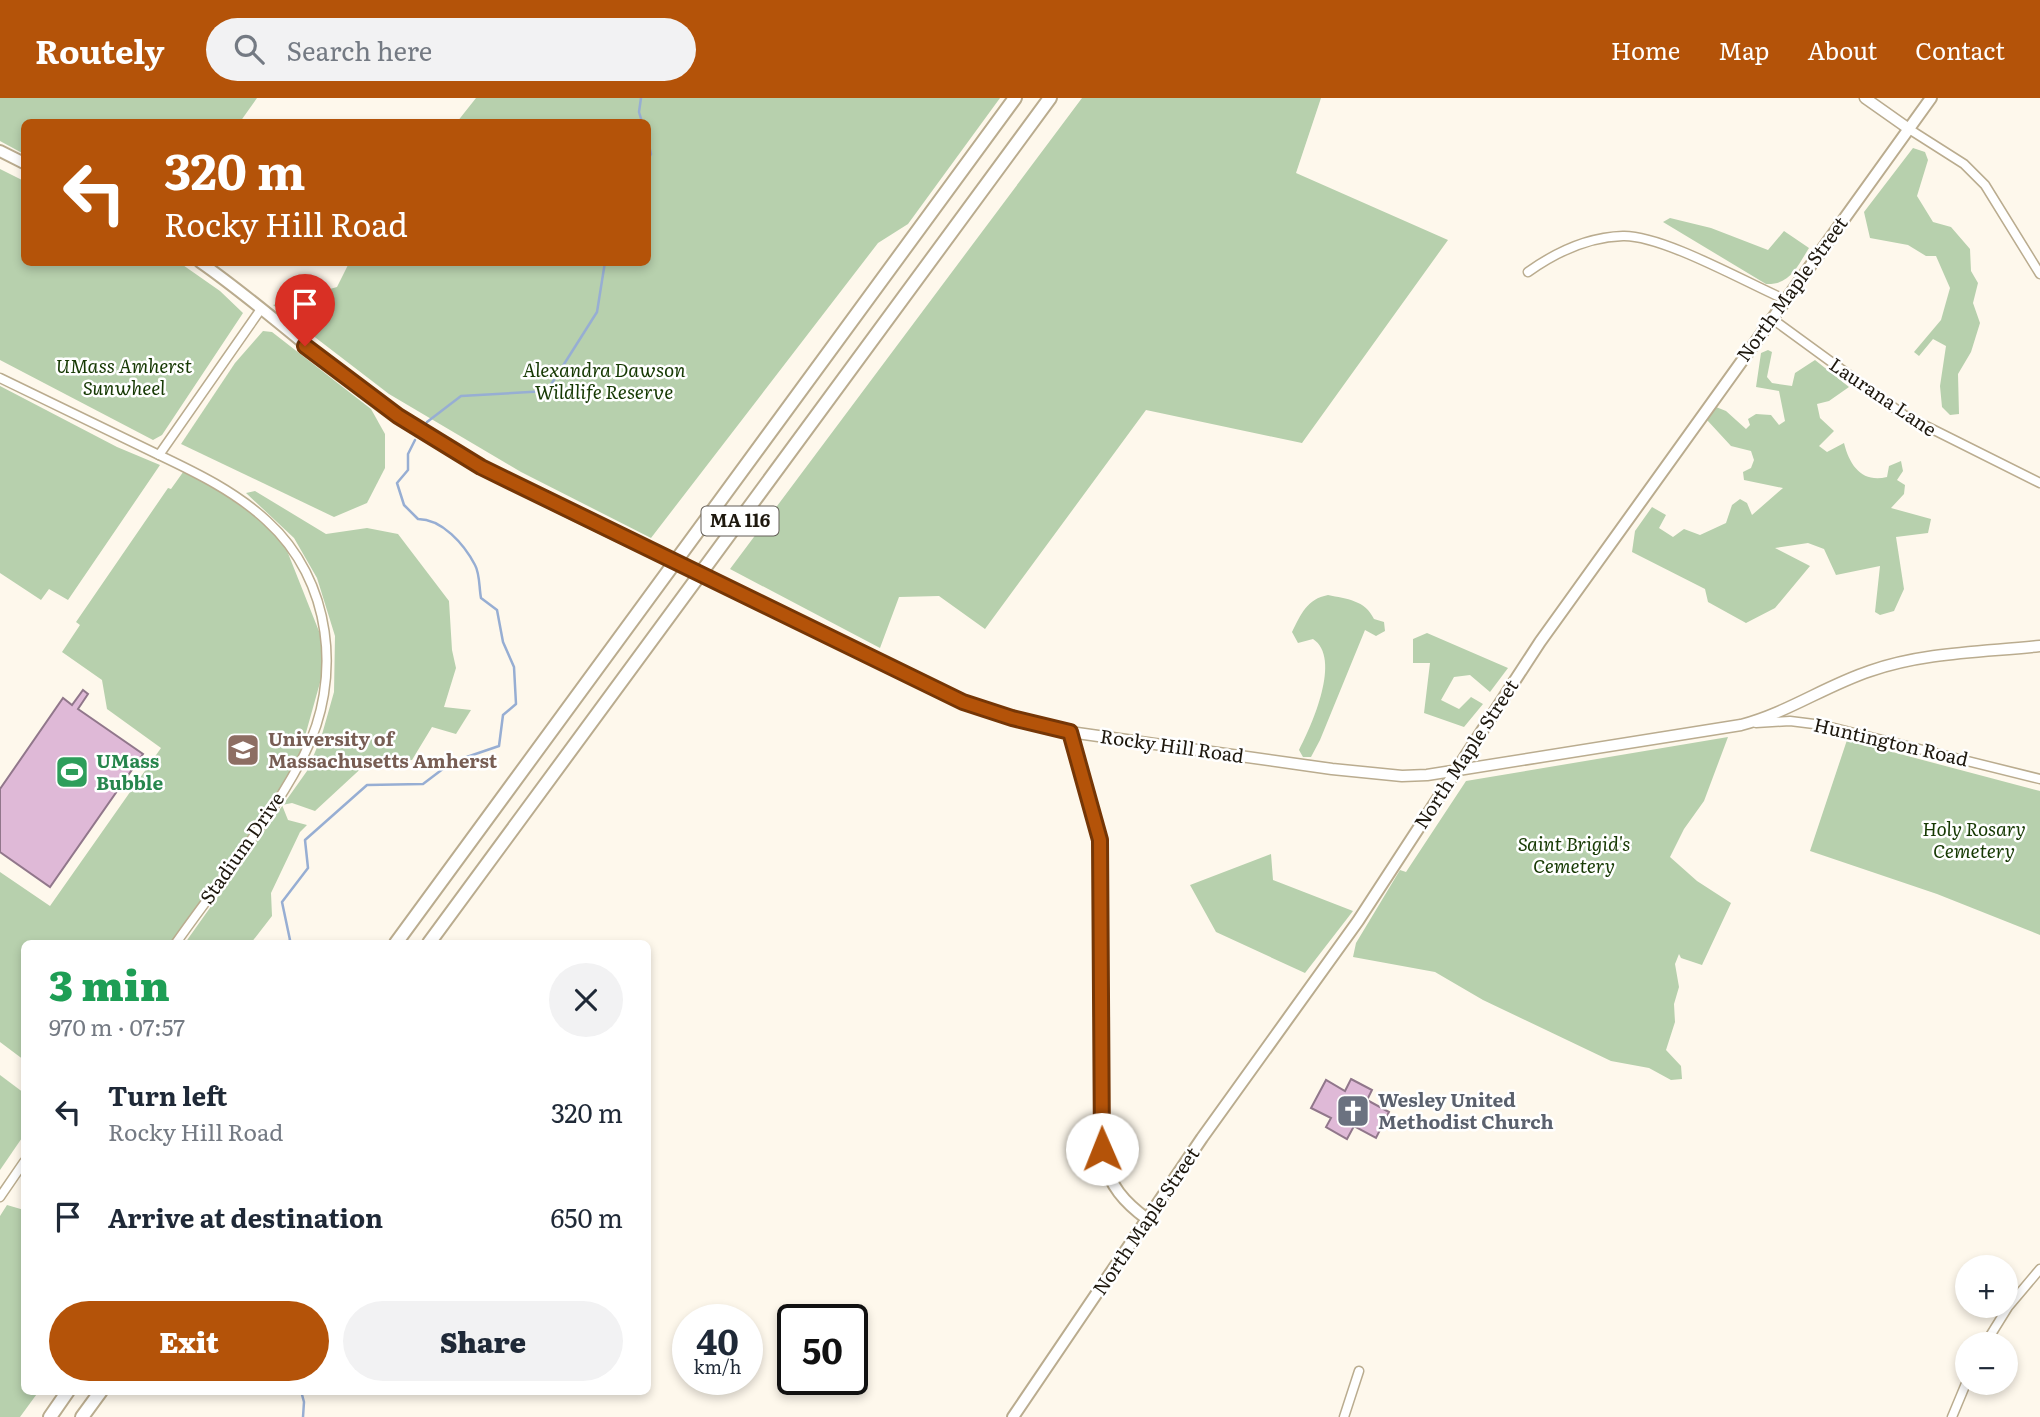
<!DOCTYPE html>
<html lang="en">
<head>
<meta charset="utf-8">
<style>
  body { margin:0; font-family:Literata,serif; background:#f2f2f3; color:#1f2937; height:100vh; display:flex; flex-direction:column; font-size:26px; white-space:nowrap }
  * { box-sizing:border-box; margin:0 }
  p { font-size:23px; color:#747a83 }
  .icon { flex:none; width:38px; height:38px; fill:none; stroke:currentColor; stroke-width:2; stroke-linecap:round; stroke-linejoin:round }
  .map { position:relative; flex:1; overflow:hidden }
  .details { position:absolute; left:21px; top:842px; width:630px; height:455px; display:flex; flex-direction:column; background:#fff; border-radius:10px; box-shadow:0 4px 10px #0003 }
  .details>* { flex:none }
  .banner { position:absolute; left:21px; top:21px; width:630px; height:147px; border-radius:10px; box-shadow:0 4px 10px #0003; background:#b45309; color:#fff; overflow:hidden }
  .buttons { position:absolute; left:1955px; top:1157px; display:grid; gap:14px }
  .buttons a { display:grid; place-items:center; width:63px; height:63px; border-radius:50%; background:#fff; box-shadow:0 4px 10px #0003; font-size:35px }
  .speed { position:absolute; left:672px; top:1206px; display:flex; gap:14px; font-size:35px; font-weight:700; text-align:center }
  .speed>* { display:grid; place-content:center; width:91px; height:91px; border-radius:50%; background:#fff; box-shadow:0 4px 10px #0003; line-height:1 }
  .speed small { font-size:18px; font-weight:400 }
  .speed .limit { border:4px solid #111; border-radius:10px; background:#fff; color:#111 }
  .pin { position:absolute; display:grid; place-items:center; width:60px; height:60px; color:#fff; margin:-72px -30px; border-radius:50% 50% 50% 0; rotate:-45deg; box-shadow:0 0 7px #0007 }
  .pin .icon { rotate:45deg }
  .me { position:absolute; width:77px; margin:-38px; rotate:359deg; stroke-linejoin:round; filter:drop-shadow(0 0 5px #0008) }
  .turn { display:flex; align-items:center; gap:24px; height:147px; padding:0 28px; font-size:32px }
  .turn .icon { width:91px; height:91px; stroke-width:2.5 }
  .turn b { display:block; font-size:49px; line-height:60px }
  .round { display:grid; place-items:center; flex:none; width:74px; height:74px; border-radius:37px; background:#f2f2f3 }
  .headline { display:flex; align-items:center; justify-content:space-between; height:119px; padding:0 28px }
  h1 { font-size:42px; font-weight:800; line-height:52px; color:#1e9e55 }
  .primary-button { display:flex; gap:14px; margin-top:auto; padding:14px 28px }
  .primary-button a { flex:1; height:80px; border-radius:42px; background:#b45309; color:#fff; font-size:28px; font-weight:800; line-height:80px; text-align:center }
  .primary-button a+a { background:#f2f2f3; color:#1f2937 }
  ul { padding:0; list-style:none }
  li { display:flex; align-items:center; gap:21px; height:105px; padding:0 28px }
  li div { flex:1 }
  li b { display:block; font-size:26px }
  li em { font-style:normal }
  header { display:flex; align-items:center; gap:42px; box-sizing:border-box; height:98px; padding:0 35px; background:#b45309; color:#fff }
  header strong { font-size:33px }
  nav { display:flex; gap:38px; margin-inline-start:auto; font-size:24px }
  .search { width:490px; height:63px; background:#f2f2f3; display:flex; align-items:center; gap:18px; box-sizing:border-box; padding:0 24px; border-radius:38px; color:#747a83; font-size:26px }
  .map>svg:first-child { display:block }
  .green { fill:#b7d0ad }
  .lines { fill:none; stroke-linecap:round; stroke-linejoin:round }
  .stream { stroke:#97aed3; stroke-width:2.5 }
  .building { fill:#dfb9d7; stroke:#91778b; stroke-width:2 }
  .minor-casing { stroke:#baac8f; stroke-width:11 }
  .tertiary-casing { stroke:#baac8f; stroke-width:13 }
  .secondary-casing { stroke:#baac8f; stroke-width:14 }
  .primary-casing { stroke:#baac8f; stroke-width:16 }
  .minor { stroke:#fff; stroke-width:8 }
  .tertiary { stroke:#fff; stroke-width:10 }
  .secondary { stroke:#fff; stroke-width:10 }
  .primary { stroke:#fff; stroke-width:12 }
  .secondary-bridge-casing { stroke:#baac8f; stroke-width:14; stroke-linecap:butt }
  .secondary-bridge { stroke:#fff; stroke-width:10 }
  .route-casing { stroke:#753606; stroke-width:18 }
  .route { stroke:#b45309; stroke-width:12 }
  .labels { text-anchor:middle; stroke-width:5; stroke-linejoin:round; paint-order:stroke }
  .shield { fill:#fff; stroke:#625d56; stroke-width:2 }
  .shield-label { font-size:18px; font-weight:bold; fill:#1e180e }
  .street-label { font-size:19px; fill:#1e180e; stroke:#fff }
  .park-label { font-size:19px; font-style:italic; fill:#163903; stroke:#fff }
  .education-label { font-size:19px; font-weight:bold; fill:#785e54; stroke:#fff; text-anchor:start }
  .leisure-label { font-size:19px; font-weight:bold; fill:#27864d; stroke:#fff; text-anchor:start }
  .worship-label { font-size:19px; font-weight:bold; fill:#5b616d; stroke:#fff; text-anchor:start }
</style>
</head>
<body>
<header>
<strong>Routely</strong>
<div class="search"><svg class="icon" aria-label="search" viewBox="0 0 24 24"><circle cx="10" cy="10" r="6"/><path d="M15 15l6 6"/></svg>Search here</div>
<nav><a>Home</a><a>Map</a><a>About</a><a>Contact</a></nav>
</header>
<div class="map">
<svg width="2040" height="1319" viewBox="0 0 2040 1319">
  <rect width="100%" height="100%" fill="#fef8ec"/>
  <g class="green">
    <polygon points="0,0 257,0 240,24 24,24 24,56 0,43"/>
    <polygon points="476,0 1000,0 908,126 878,145 651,440 521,374 389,296 273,207 337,189 349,165 648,164 648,24 457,24"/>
    <polygon points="1082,0 1321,0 1296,75 1448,142 1302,345 1146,312 985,531 939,498 899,499 880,550 730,471"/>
    <polygon points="1913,50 1925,54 1928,62 1917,98 1933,124 1951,129 1970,151 1971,173 1978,185 1973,205 1980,225 1971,254 1958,276 1959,316 1950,317 1942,309 1940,288 1946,248 1933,241 1919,258 1914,254 1941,222 1950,190 1936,158 1926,158 1908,147 1870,140 1864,114"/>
    <polygon points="0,71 24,83 24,164 180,165 220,193 243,215 162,337 153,342 0,262"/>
    <path d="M1670,120L1711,130L1768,152L1784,133L1809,150C1797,169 1790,187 1766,186L1663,124Z"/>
    <polygon points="263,233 272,234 371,311 385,336 385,370 367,405 334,419 181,346 235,265"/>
    <path d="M1768,252L1772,254L1767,279L1772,285L1792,288L1795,275L1815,262L1849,289L1829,303L1817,306L1820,320L1834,333L1819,348L1827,354L1844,345C1850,369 1863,385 1887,379L1889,368L1901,363L1903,373L1897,382L1905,387L1904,396L1891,410L1931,421L1928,435L1896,439L1904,491L1894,513L1880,517L1875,514L1880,468L1836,477L1824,451L1808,445L1775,450L1810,468L1775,510L1746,525L1708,504L1705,491L1632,454L1635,433L1652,409L1666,417L1659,430L1673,439L1684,431L1700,437L1726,425L1732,407L1740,401L1747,405L1752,417L1783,390L1744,382L1743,374L1751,370L1754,362L1751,353L1731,348L1707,322V313L1716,309L1726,313L1746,331L1750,327L1748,321L1756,316L1771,317L1779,327L1785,323L1779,293L1756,289L1761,255Z"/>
    <polygon points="0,288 117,349 160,367 68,502 49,491 41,502 0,475"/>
    <polygon points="186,370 280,435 328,556 295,674 176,845 24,845 24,962 0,944 0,774 50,808 161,650 107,611 102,582 62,554 80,527 76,524 168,390 171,391"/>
    <polygon points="255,393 326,436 367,430 398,436 449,503 452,552 456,570 444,609 471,612 456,636 432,629 412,662 368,664 315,713 292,705 282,707 288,722 307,727 300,734 271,795 272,818 251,845 185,845 307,673 321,640 334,594 335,538 317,480 294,440 246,395"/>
    <path d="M1328,497C1347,501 1365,502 1374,521L1384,524L1385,533L1376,538L1365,532L1320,642L1311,659H1303L1299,652C1312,627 1342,560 1313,541L1298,545L1292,534C1301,516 1307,501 1328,497Z"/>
    <polygon points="1427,535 1508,570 1490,594 1470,577 1454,579 1441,602 1459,611 1471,599 1483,606 1464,629 1424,615 1430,565 1413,565 1413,541"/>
    <polygon points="1728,639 1704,703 1684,731 1670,759 1697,783 1731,805 1702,867 1681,860 1679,856 1675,866 1679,889 1674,906 1675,924 1666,952 1681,968 1682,981 1671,982 1649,970 1611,963 1483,902 1435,874 1353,859 1356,845 1400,772 1406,774 1466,683"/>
    <polygon points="1847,642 2040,693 2040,837 1937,796 1810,753"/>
    <polygon points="1271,756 1273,782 1353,813 1305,875 1216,834 1190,787"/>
    <polygon points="0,977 24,995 24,1037 0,1072"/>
    <polygon points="7,1107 24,1112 24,1293 39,1293 20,1319 0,1319 0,1118"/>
  </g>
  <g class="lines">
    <g class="stream">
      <polyline points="641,0 639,14 642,24"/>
      <polyline points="648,43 651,56 648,61"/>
      <polyline points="427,324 461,298 547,293 597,214 605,164"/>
      <path d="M287,845L290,842L282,804L308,770L305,742L367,687L423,686L452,664L499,648L503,617L516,606L514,569L503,544L497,512L481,500C479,490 480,476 475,467C464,446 442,421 418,421L404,407L397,385L408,372V356L415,342"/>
      <polyline points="301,1293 304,1304 303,1319"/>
    </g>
  </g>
  <g class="building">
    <polygon points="83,592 88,596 78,611 143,656 50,789 0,754 0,691 63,600 72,607"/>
    <polygon points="1351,981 1372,992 1367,1002 1389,1014 1376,1040 1354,1028 1347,1041 1326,1029 1331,1020 1311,1010 1326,982 1345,993"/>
  </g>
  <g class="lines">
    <defs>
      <g id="minor">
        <polyline points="1909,31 1964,66 1985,87 2040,176"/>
        <path d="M1528,174C1556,154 1588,139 1623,138C1662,137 1745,184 1784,201"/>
        <polyline points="1771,220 1904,317 2040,385"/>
        <polyline points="0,280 159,357 261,211"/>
        <path d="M159,357C197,375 236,394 267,423C332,482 343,581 304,657C271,722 218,785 176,845"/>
        <polyline points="1756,625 1790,623 1822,627 2040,681"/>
        <polyline points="0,1099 24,1064"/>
        <polyline points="1985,1246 2008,1209 2040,1171"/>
        <polyline points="1344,1319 1359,1273"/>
        <polyline points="1952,1319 1967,1283"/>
      </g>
      <g id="tertiary">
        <polyline points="1865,0 1909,31"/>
        <path d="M1070,634L1332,671L1402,678L1427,677L1741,627C1787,615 1825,588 1870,573C1924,554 1984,554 2040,548"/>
      </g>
      <g id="secondary">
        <polyline points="0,53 24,65"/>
        <path d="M200,164C269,212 329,271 399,318C483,375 576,417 667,461"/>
        <path d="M715,484L963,604L1012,620L1070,634L1100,742L1103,1060C1110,1088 1124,1104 1147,1121"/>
        <polyline points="1013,1319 1202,1040 1358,823 1540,544 1931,0"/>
      </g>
      <g id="primary">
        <polyline points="396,845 1015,0"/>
        <polyline points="429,845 1050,0"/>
        <polyline points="50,1319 68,1293"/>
        <polyline points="82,1319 101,1293"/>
      </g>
    </defs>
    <use href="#minor" class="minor-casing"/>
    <use href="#tertiary" class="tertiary-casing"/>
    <use href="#secondary" class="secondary-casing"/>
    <use href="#primary" class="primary-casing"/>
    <use href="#minor" class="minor"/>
    <use href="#tertiary" class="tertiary"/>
    <use href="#secondary" class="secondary"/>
    <use href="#primary" class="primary"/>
    <defs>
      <polyline id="secondary-bridge" points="667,461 715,484"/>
    </defs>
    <use href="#secondary-bridge" class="secondary-bridge-casing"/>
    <use href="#secondary-bridge" class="secondary-bridge"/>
  </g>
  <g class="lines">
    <defs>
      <polyline id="route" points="305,248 398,318 481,369 963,604 1012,620 1070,634 1100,742 1102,1051"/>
    </defs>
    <use href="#route" class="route-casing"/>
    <use href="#route" class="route"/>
  </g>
  <defs>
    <symbol id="university-square" viewBox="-11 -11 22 22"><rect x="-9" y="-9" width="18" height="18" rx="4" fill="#8d6e63" stroke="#fff"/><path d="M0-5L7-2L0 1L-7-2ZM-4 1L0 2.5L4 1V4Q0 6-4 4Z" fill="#fff"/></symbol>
    <symbol id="stadium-square" viewBox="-11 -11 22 22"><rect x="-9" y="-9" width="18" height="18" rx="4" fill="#2e9e5b" stroke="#fff"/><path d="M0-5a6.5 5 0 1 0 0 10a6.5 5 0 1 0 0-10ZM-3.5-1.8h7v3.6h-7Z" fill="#fff"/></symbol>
    <symbol id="church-square" viewBox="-11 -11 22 22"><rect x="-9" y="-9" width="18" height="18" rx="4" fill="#6b7280" stroke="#fff"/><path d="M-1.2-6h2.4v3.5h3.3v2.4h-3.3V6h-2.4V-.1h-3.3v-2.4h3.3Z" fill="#fff"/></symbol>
  </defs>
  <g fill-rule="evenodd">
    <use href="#university-square" x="224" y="633" width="38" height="38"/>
    <use href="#stadium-square" x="53" y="655" width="38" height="38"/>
    <use href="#church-square" x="1334" y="994" width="38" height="38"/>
  </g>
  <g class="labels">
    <rect class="shield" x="701.5" y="408.5" width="77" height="29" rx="5"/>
    <g class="shield-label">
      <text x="740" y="429">MA 116</text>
    </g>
    <g class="street-label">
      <text transform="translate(1792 191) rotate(-54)" y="7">North Maple Street</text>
      <text transform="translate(1883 299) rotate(34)" y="7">Laurana Lane</text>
      <text transform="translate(1891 644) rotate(13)" y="7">Huntington Road</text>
      <text transform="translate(1172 648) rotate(8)" y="7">Rocky Hill Road</text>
      <text transform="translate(1466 656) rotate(-57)" y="7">North Maple Street</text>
      <text transform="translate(242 750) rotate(-55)" y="7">Stadium Drive</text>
      <text transform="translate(1146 1123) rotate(-56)" y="7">North Maple Street</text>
    </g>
    <g class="park-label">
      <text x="124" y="275">UMass Amherst<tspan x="124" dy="22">Sunwheel</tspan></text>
      <text x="604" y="279">Alexandra Dawson<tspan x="604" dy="22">Wildlife Reserve</tspan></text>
      <text x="1974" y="738">Holy Rosary<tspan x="1974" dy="22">Cemetery</tspan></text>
      <text x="1574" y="753">Saint Brigid's<tspan x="1574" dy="22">Cemetery</tspan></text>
    </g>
    <g class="education-label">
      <text x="268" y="648">University of<tspan x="268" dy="22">Massachusetts Amherst</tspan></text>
    </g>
    <g class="leisure-label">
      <text x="96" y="670">UMass<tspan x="96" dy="22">Bubble</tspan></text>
    </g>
    <g class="worship-label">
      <text x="1378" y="1009">Wesley United<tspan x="1378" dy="22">Methodist Church</tspan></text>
    </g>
  </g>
</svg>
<div class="buttons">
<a>+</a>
<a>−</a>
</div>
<div class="speed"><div>40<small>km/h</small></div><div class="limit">50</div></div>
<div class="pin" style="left:305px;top:248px;background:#d93025"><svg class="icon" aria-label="arrive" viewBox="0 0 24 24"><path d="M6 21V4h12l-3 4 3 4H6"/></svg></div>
<svg class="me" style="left:1102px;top:1051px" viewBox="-20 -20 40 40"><circle r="19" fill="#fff"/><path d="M0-13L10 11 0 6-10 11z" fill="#b45309"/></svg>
<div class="banner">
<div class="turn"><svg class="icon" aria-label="left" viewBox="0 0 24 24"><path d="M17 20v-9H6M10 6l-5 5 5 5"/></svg><div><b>320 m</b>Rocky Hill Road</div></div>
</div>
<section class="details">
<div class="headline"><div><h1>3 min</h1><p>970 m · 07:57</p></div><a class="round"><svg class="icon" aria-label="close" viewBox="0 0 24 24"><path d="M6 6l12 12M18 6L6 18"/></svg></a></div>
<ul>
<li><svg class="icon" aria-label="left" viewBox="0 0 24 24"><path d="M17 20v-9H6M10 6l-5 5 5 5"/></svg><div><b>Turn left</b><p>Rocky Hill Road</p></div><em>320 m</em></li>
<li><svg class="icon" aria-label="arrive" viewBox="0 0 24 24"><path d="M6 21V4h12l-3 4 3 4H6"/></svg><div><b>Arrive at destination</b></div><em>650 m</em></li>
</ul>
<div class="primary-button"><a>Exit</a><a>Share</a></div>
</section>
</div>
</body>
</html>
